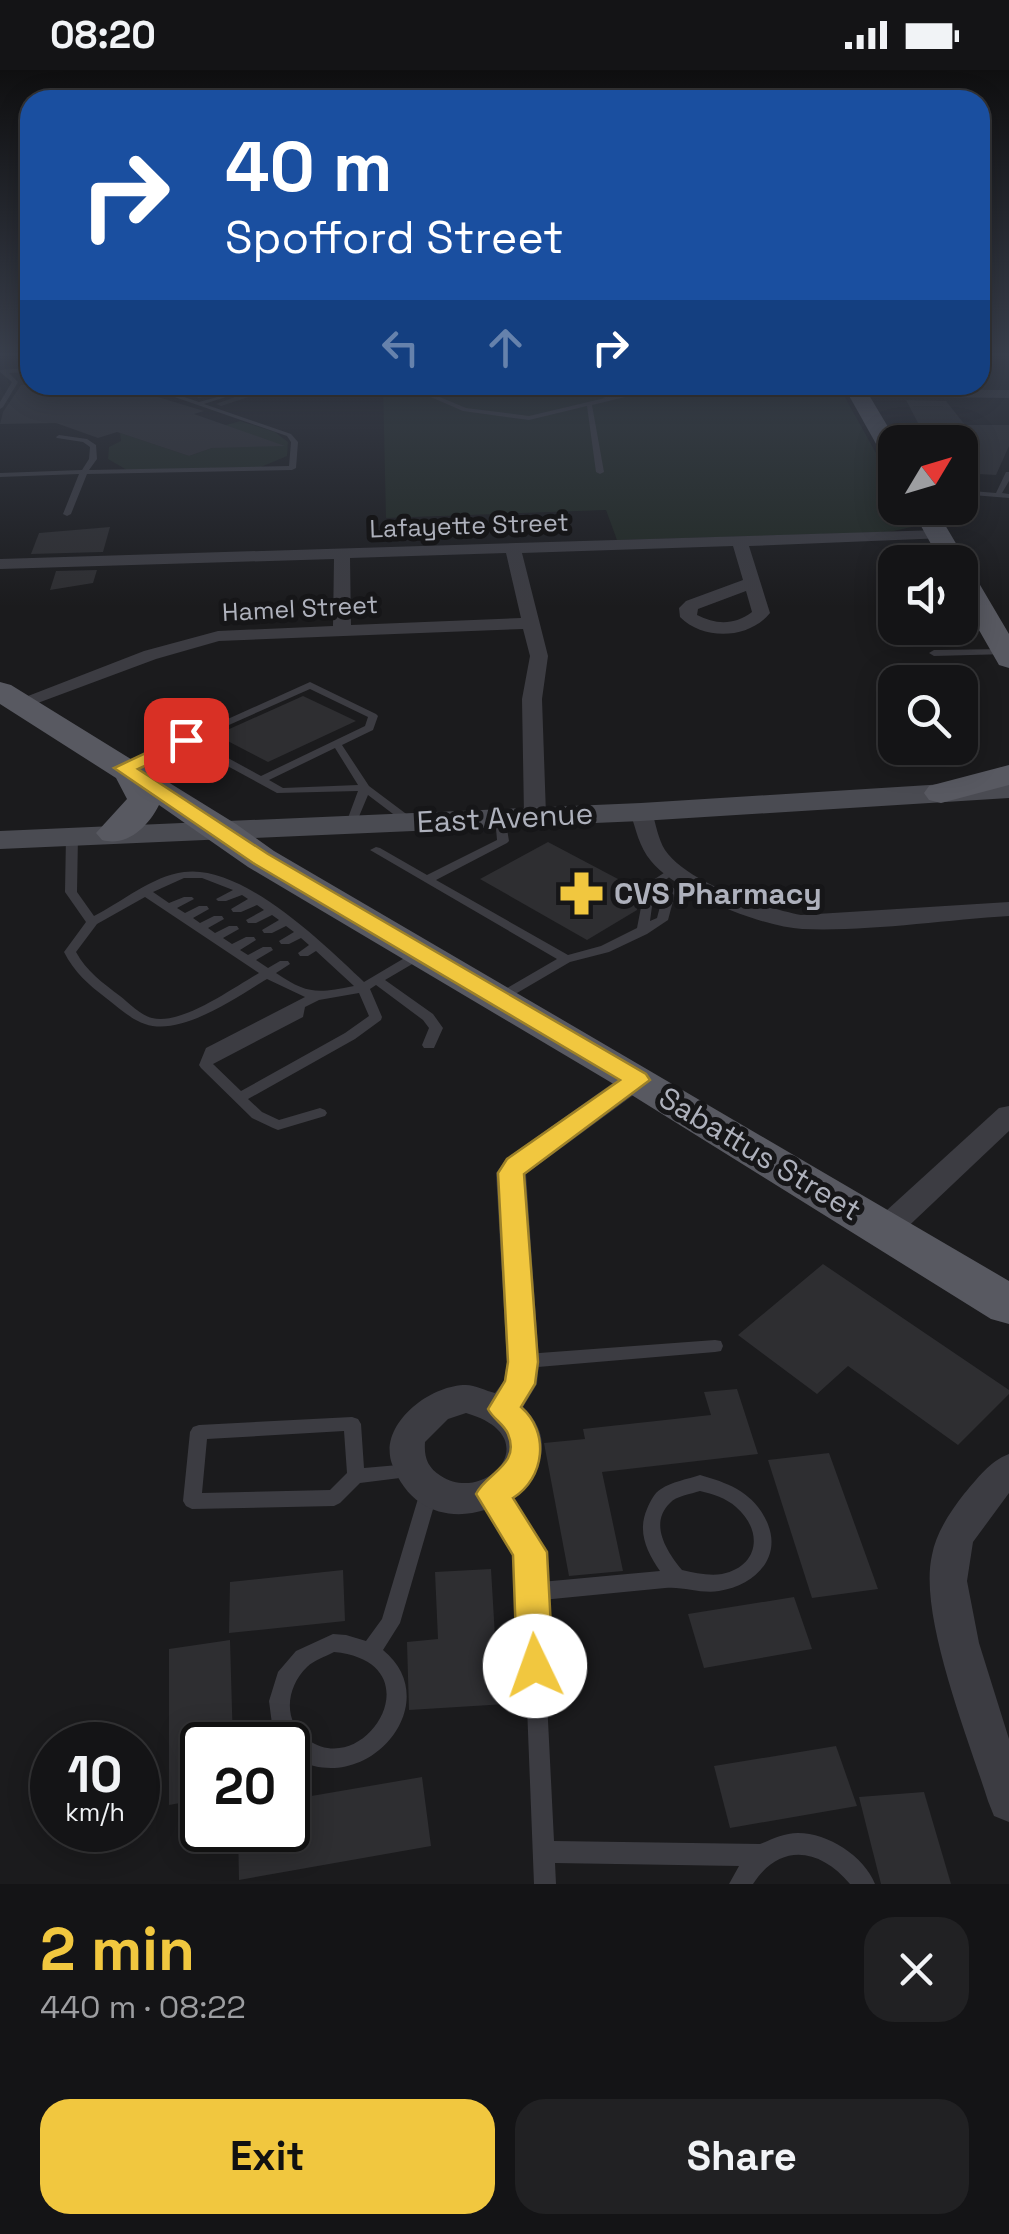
<!DOCTYPE html>
<html lang="en">
<head>
<meta charset="utf-8">
<style>
  body { margin:0; font-family:"Space Grotesk",sans-serif; background:#212123; color:#f1f3f6; height:100vh; display:flex; flex-direction:column; font-size:38px; white-space:nowrap }
  * { box-sizing:border-box; margin:0 }
  p { font-size:32px; color:#9d9ea1 }
  .icon { flex:none; width:55px; height:55px; fill:none; stroke:currentColor; stroke-width:2; stroke-linecap:round; stroke-linejoin:round }
  .map { position:relative; height:1814px; overflow:hidden }
  .sheet { display:flex; flex-direction:column; background:#141416; flex:1 }
  .sheet>* { flex:none }
  .hud { position:absolute; left:20px; top:20px; width:970px; height:305px; border-radius:30px; box-shadow:0 5px 25px #0003,0 0 0 2px #333335; background:#1a4fa0; color:#fff; overflow:hidden }
  .needle { width:65px; rotate:52deg }
  .buttons { position:absolute; left:878px; top:355px; display:grid; gap:20px }
  .buttons a { display:grid; place-items:center; width:100px; height:100px; border-radius:20px; background:#141416; box-shadow:0 5px 25px #0003,0 0 0 2px #333335; font-size:50px }
  .speed { position:absolute; left:30px; top:1652px; display:flex; gap:20px; font-size:50px; font-weight:700; text-align:center }
  .speed>* { display:grid; place-content:center; width:130px; height:130px; border-radius:50%; background:#141416; box-shadow:0 5px 25px #0003,0 0 0 2px #333335; line-height:1 }
  .speed small { font-size:25px; font-weight:400 }
  .speed .limit { border:5px solid #111; border-radius:15px; background:#fff; color:#111 }
  .pin { position:absolute; display:grid; place-items:center; width:85px; height:85px; color:#fff; margin:-42px; border-radius:20px; box-shadow:0 5px 15px #0006 }
  .me { position:absolute; width:110px; margin:-55px; rotate:357deg; stroke-linejoin:round; filter:drop-shadow(0 0 8px #0008) }
  .turn { display:flex; align-items:center; gap:35px; height:210px; padding:0 40px; font-size:45px }
  .turn .icon { width:130px; height:130px; stroke-width:2.5 }
  .turn b { display:block; font-size:70px; line-height:85px }
  .lanes { display:flex; align-items:center; height:95px; padding:0 40px; background:#0003; justify-content:center; gap:50px; direction:ltr }
  .lanes .off { opacity:.35 }
  .round { display:grid; place-items:center; flex:none; width:105px; height:105px; border-radius:30px; background:#212123 }
  .headline { display:flex; align-items:center; justify-content:space-between; height:170px; padding:0 40px }
  h1 { font-size:60px; font-weight:800; line-height:75px; color:#f1c73f }
  .action { display:flex; gap:20px; margin-top:auto; padding:20px 40px }
  .action a { flex:1; height:115px; border-radius:30px; background:#f1c73f; color:#111; font-size:40px; font-weight:800; line-height:115px; text-align:center }
  .action a+a { background:#212123; color:#f1f3f6 }
  .status { display:flex; justify-content:space-between; align-items:center; height:70px; padding:0 50px; background:#141416; direction:ltr }
  .status svg { height:28px; fill:currentColor }
  .map>svg:first-child { display:block }
  .green { fill:#212923 }
  .building { fill:#2e2e31 }
  .lines { fill:none; stroke-linecap:round; stroke-linejoin:round }
  .service { fill:#3c3c42; fill-rule:evenodd }
  .minor { fill:#3c3c42; fill-rule:evenodd }
  .secondary { fill:#4a4b52; fill-rule:evenodd }
  .primary { fill:#585961; fill-rule:evenodd }
  .route { fill:#f1c73f; stroke:#9d8129; stroke-width:2.5 }
  .labels { text-anchor:middle; stroke-width:10; stroke-linejoin:round; paint-order:stroke }
  .far-street-label { font-size:25px; fill:#aeb1bc; stroke:#161618 }
  .street-label { font-size:30px; fill:#aeb1bc; stroke:#161618 }
  .poi-label { font-size:30px; font-weight:bold; fill:#aeb1bc; stroke:#161618; text-anchor:start }
</style>
</head>
<body>
<div class="status"><b>08:20</b><svg viewBox="0 0 49 12"><path d="M0 12V9h3v3zM5 12V6h3v6zM10 12V3h3v9zM15 12V0h3v12zM26 1h20v11H26zM47 4h2v5h-2z"/></svg></div>
<div class="map">
<svg width="1009" height="1814" viewBox="0 0 1009 1814">
  <rect width="100%" height="100%" fill="#1b1b1d"/>
  <g class="green">
    <polygon points="383,315 838,315 895,417 895,438 906,438 916,456 889,462 617,470 606,440 386,448"/>
    <polygon points="240,351 275,362 288,372 287,386 261,397 127,400 108,389 109,377 121,371 120,363 189,386 212,378 213,359"/>
  </g>
  <g class="building">
    <polygon points="21,315 57,315 55,320 128,318 204,341 194,344 285,376 212,378 189,386 117,362 98,368 56,353 0,354 3,342"/>
    <polygon points="225,315 272,315 273,319 221,336 216,334 235,327 234,320 199,328 191,325"/>
    <polygon points="906,330 946,331 965,355 1009,355 1009,376 996,405 960,403 960,372 928,372"/>
    <polygon points="110,457 103,482 31,484 39,463"/>
    <polygon points="97,500 93,513 50,520 56,501"/>
    <polygon points="303,626 356,651 268,692 216,665"/>
    <polygon points="548,772 635,818 637,840 587,870 480,809"/>
    <polygon points="823,1194 1009,1320 1009,1324 958,1375 848,1296 817,1324 738,1265"/>
    <polygon points="737,1319 758,1384 602,1402 623,1501 569,1506 544,1373 585,1369 583,1359 711,1345 704,1322"/>
    <polygon points="829,1383 878,1519 812,1528 768,1390"/>
    <polygon points="491,1499 495,1567 519,1566 523,1633 409,1640 407,1572 438,1569 435,1502"/>
    <polygon points="343,1500 345,1551 229,1563 230,1512"/>
    <polygon points="794,1527 812,1579 704,1598 688,1544"/>
    <polygon points="230,1570 233,1675 202,1675 202,1729 169,1735 169,1579"/>
    <polygon points="836,1676 857,1736 730,1758 714,1696"/>
    <polygon points="422,1707 431,1776 239,1810 238,1760 288,1760 288,1730"/>
    <polygon points="924,1722 951,1814 881,1814 859,1727"/>
  </g>
  <g class="lines">
    <g class="service">
      <polygon points="30,298 30,302 9,303 18,312 3,337 0,339 0,332 12,312 0,302 0,300"/>
      <polygon points="140,315 149,315 199,332 232,323 232,325 204,334 291,364 298,372 296,398 292,400 87,404 71,444 67,446 63,444 79,404 0,407 0,403 82,400 89,389 90,377 83,372 57,368 56,367 59,365 87,369 96,375 97,389 89,400 289,396 291,372 287,366"/>
      <polygon points="403,315 411,315 466,338 529,346 605,328 576,315 585,315 613,326 638,320 858,321 861,323 858,325 638,324 592,335 604,402 600,404 596,402 587,336 529,350 463,341"/>
      <polygon points="1006,402 1009,402 1009,411 1002,423 1009,424 1009,428 960,424 960,420 996,423"/>
      <polygon points="1005,579 1008,580 1008,584 934,586 929,583 934,580"/>
      <path d="M310,612L376,644L378,646L373,660L342,675L369,716L413,749L414,751L413,753H405L368,725L355,756L350,759L346,758L345,756L358,721L277,723L187,674L128,700H120L119,698ZM310,619L368,647L365,656L261,706L195,670ZM335,678L358,715L283,718L269,710Z"/>
      <polygon points="500,744 505,747 509,771 507,773 436,810 568,885 601,876 637,858 643,827 647,825 653,829 650,851 657,848 664,821 657,816 647,821 641,818 673,797 679,800 664,811 676,820 668,850 647,864 609,882 570,892 505,930 497,930 495,927 497,924 557,889 370,780 376,777 380,778 427,805 497,770 495,747"/>
      <path d="M72,763L78,766L77,822L94,846C122,832 152,806 184,802C243,794 325,875 364,912L418,880H426L428,883L426,886L385,910L433,944L443,958L434,978H424L422,975L429,958L423,950L376,915L370,919L382,947L381,950L355,969L248,1029L262,1042L279,1050L320,1038L325,1040L327,1043L325,1046L278,1060L273,1058L252,1048L201,998L199,995L206,978L305,927L267,909C237,927 181,967 145,954C130,949 118,937 106,928C89,915 74,902 64,882L86,852L65,822L66,766ZM184,808H202L233,820L216,829L218,831H226L242,825L248,829L231,839L233,842H241L257,835L264,840L246,850L248,853H256L272,845L279,850L262,860L264,863H272L286,856L294,862L279,871L281,874H289L301,868L309,875L298,883L300,886H308L316,881L354,916C318,923 308,925 276,903L290,894L288,891H280L268,898L256,890L273,880L271,877H263L248,885L240,880L256,870L254,867H246L232,874L223,868L239,859L237,856H229L215,863L208,858L224,849L222,846H214L200,853L193,848L209,839L207,836H199L185,843L177,838L194,829L192,827H184L169,833L153,822ZM145,827L259,903C234,917 181,956 152,948C140,945 129,933 120,926C103,913 86,901 76,882L97,854ZM359,923L369,946L345,963L241,1021L213,994L303,947L305,937L319,930Z"/>
      <polygon points="715,1270 721,1271 723,1276 721,1281 715,1282 526,1298 520,1296 518,1291 520,1286 526,1284"/>
      <path d="M352,1347L358,1349L361,1354L364,1398L410,1394L416,1396L419,1401L416,1406L360,1413L340,1433L334,1436L192,1439L186,1436L183,1431L190,1362L193,1357L199,1355ZM344,1361L347,1403L330,1420L202,1423L207,1369Z"/>
      <path d="M700,1405C729,1413 754,1423 767,1452C783,1488 754,1516 719,1521C701,1524 683,1516 665,1518C624,1522 583,1526 542,1530L554,1771L760,1774C773,1769 784,1763 798,1763C828,1763 864,1786 875,1814H850C820,1778 780,1772 753,1814H729L739,1796L555,1793L556,1814H534L521,1484L483,1424L486,1419L492,1416L498,1419L537,1476L539,1482L541,1512L660,1501C647,1482 637,1462 647,1439C650,1432 654,1423 661,1419C671,1412 688,1409 700,1405ZM700,1421C713,1424 726,1428 736,1437C763,1460 760,1496 722,1504C709,1506 695,1503 682,1500C668,1483 648,1454 670,1433C676,1426 691,1424 700,1421Z"/>
      <path d="M429,1414L435,1417L438,1422L400,1553L383,1580C442,1628 380,1712 314,1696C304,1694 296,1686 288,1680V1675H284L272,1654L269,1631L278,1602L296,1581L333,1564L346,1565L366,1571L382,1549L420,1422L423,1417ZM334,1582C437,1592 367,1711 308,1670C282,1652 286,1617 307,1597C314,1590 325,1587 334,1582Z"/>
    </g>
    <g class="minor">
      <polygon points="858,319 1009,320 1009,328 853,326 853,320"/>
      <path d="M939,460L947,465L945,468L749,476L770,543C749,569 704,571 680,547L679,538L686,531L743,510L733,476L522,483L548,586L542,629L546,745L535,751L524,745L522,629L530,586L523,559L219,571L156,589L27,637H13L10,633L144,581L218,561L333,556L334,489L0,499V489ZM506,483L521,548L351,555L350,488ZM746,521L752,542C735,555 716,555 697,545L698,539Z"/>
      <path d="M641,736L652,742C656,754 658,769 665,780C686,812 764,838 801,845L1009,832V846C944,850 865,862 802,859C762,857 677,823 651,791C639,777 636,759 630,742Z"/>
      <path d="M637,1000L647,1003L651,1009L647,1015L526,1104L539,1292L537,1314L523,1337C597,1407 433,1505 392,1394C378,1355 429,1315 466,1315C475,1315 486,1321 495,1323L504,1311L507,1292L496,1103L507,1088L627,1003ZM466,1343C549,1367 486,1435 441,1406C427,1397 424,1387 425,1372L448,1349Z"/>
      <polygon points="1009,1036 1009,1061 897,1167 886,1170 875,1167 871,1159 875,1151 999,1038"/>
      <path d="M1009,1384V1423L973,1472L967,1511L979,1573L1009,1669V1752L994,1746L988,1731C969,1670 918,1545 932,1485C936,1463 950,1442 964,1424C977,1409 990,1391 1009,1384Z"/>
    </g>
    <polygon class="secondary" points="1009,710 1009,728 641,751 0,779 0,761 641,733"/>
    <g class="primary">
      <polygon points="843,315 863,315 897,372 895,395 884,388"/>
      <polygon points="911,438 935,438 967,492 964,496 973,503 1009,564 1009,598 999,595 960,527 960,492 941,492"/>
      <path d="M0,612L11,615L236,754L274,781L1009,1211V1254L991,1249L622,1019L248,797L159,735C148,757 127,777 102,770L96,763L127,729L116,708L0,634Z"/>
      <polygon points="1009,695 1009,715 941,733 929,730 924,723 929,716"/>
    </g>
  </g>
  <linearGradient id="sky" x2="0" y2="1"><stop stop-color="#0f0f10"/><stop offset="0.53" stop-color="#393f4c"/><stop offset="1" stop-color="#393f4c" stop-opacity="0"/></linearGradient>
  <rect width="1009" height="537" fill="url(#sky)"/>
  <path class="route" d="M186,664L196,670L193,674L138,699L268,784L646,1004L650,1010L524,1104L538,1292L535,1314L521,1337C550,1362 545,1408 513,1428L547,1482L553,1596L548,1608L535,1613L522,1608L517,1596L513,1485L476,1424C486,1403 521,1395 508,1364C504,1354 493,1349 488,1339L505,1311L508,1292L498,1103L507,1089L620,1010L253,793L114,698Z"/>
  <defs>
    <symbol id="pharmacy-bare" viewBox="-9 -9 18 18"><path d="M-2-6h4v4h4v4h-4v4h-4v-4h-4v-4h4Z" fill="#f1c73f" stroke="#161618" stroke-width="2.5" paint-order="stroke"/></symbol>
  </defs>
  <g fill-rule="evenodd">
    <use href="#pharmacy-bare" x="550" y="792" width="63" height="63"/>
  </g>
  <g class="labels">
    <g class="far-street-label">
      <text transform="translate(469 455) rotate(-2)" y="9">Lafayette Street</text>
      <text transform="translate(300 538) rotate(-3)" y="9">Hamel Street</text>
    </g>
    <g class="street-label">
      <text transform="translate(505 748) rotate(-3)" y="10">East Avenue</text>
      <text transform="translate(760 1084) rotate(31)" y="10">Sabattus Street</text>
    </g>
    <g class="poi-label">
      <text x="614" y="834">CVS Pharmacy</text>
    </g>
  </g>
</svg>
<div class="buttons">
<a><svg class="needle" viewBox="-14 -14 28 28"><path d="M0-13l5 13h-10z" fill="#e53935"/><path d="M0 13l5-13h-10z" fill="#9d9ea1"/></svg></a>
<a><svg class="icon" aria-label="sound" viewBox="0 0 24 24"><path d="M4 9h4l5-4v14l-5-4H4zM17 9q2 3 0 6"/></svg></a>
<a><svg class="icon" aria-label="search" viewBox="0 0 24 24"><circle cx="10" cy="10" r="6"/><path d="M15 15l6 6"/></svg></a>
</div>
<div class="speed"><div>10<small>km/h</small></div><div class="limit">20</div></div>
<div class="pin" style="left:186px;top:670px;background:#d93025"><svg class="icon" aria-label="arrive" viewBox="0 0 24 24"><path d="M6 21V4h12l-3 4 3 4H6"/></svg></div>
<svg class="me" style="left:535px;top:1596px" viewBox="-20 -20 40 40"><circle r="19" fill="#fff"/><path d="M0-13L10 11 0 6-10 11z" fill="#f1c73f"/></svg>
<div class="hud">
<div class="turn"><svg class="icon" aria-label="right" viewBox="0 0 24 24"><path d="M7 20v-9h11M14 6l5 5-5 5"/></svg><div><b>40 m</b>Spofford Street</div></div>
<div class="lanes"><svg class="icon off" aria-label="left" viewBox="0 0 24 24"><path d="M17 20v-9H6M10 6l-5 5 5 5"/></svg><svg class="icon off" aria-label="ahead" viewBox="0 0 24 24"><path d="M12 20V5M6 11l6-6 6 6"/></svg><svg class="icon" aria-label="right" viewBox="0 0 24 24"><path d="M7 20v-9h11M14 6l5 5-5 5"/></svg></div>
</div>
</div>
<section class="sheet">
<div class="headline"><div><h1>2 min</h1><p>440 m · 08:22</p></div><a class="round"><svg class="icon" aria-label="close" viewBox="0 0 24 24"><path d="M6 6l12 12M18 6L6 18"/></svg></a></div>
<div class="action"><a>Exit</a><a>Share</a></div>
</section>
</body>
</html>
